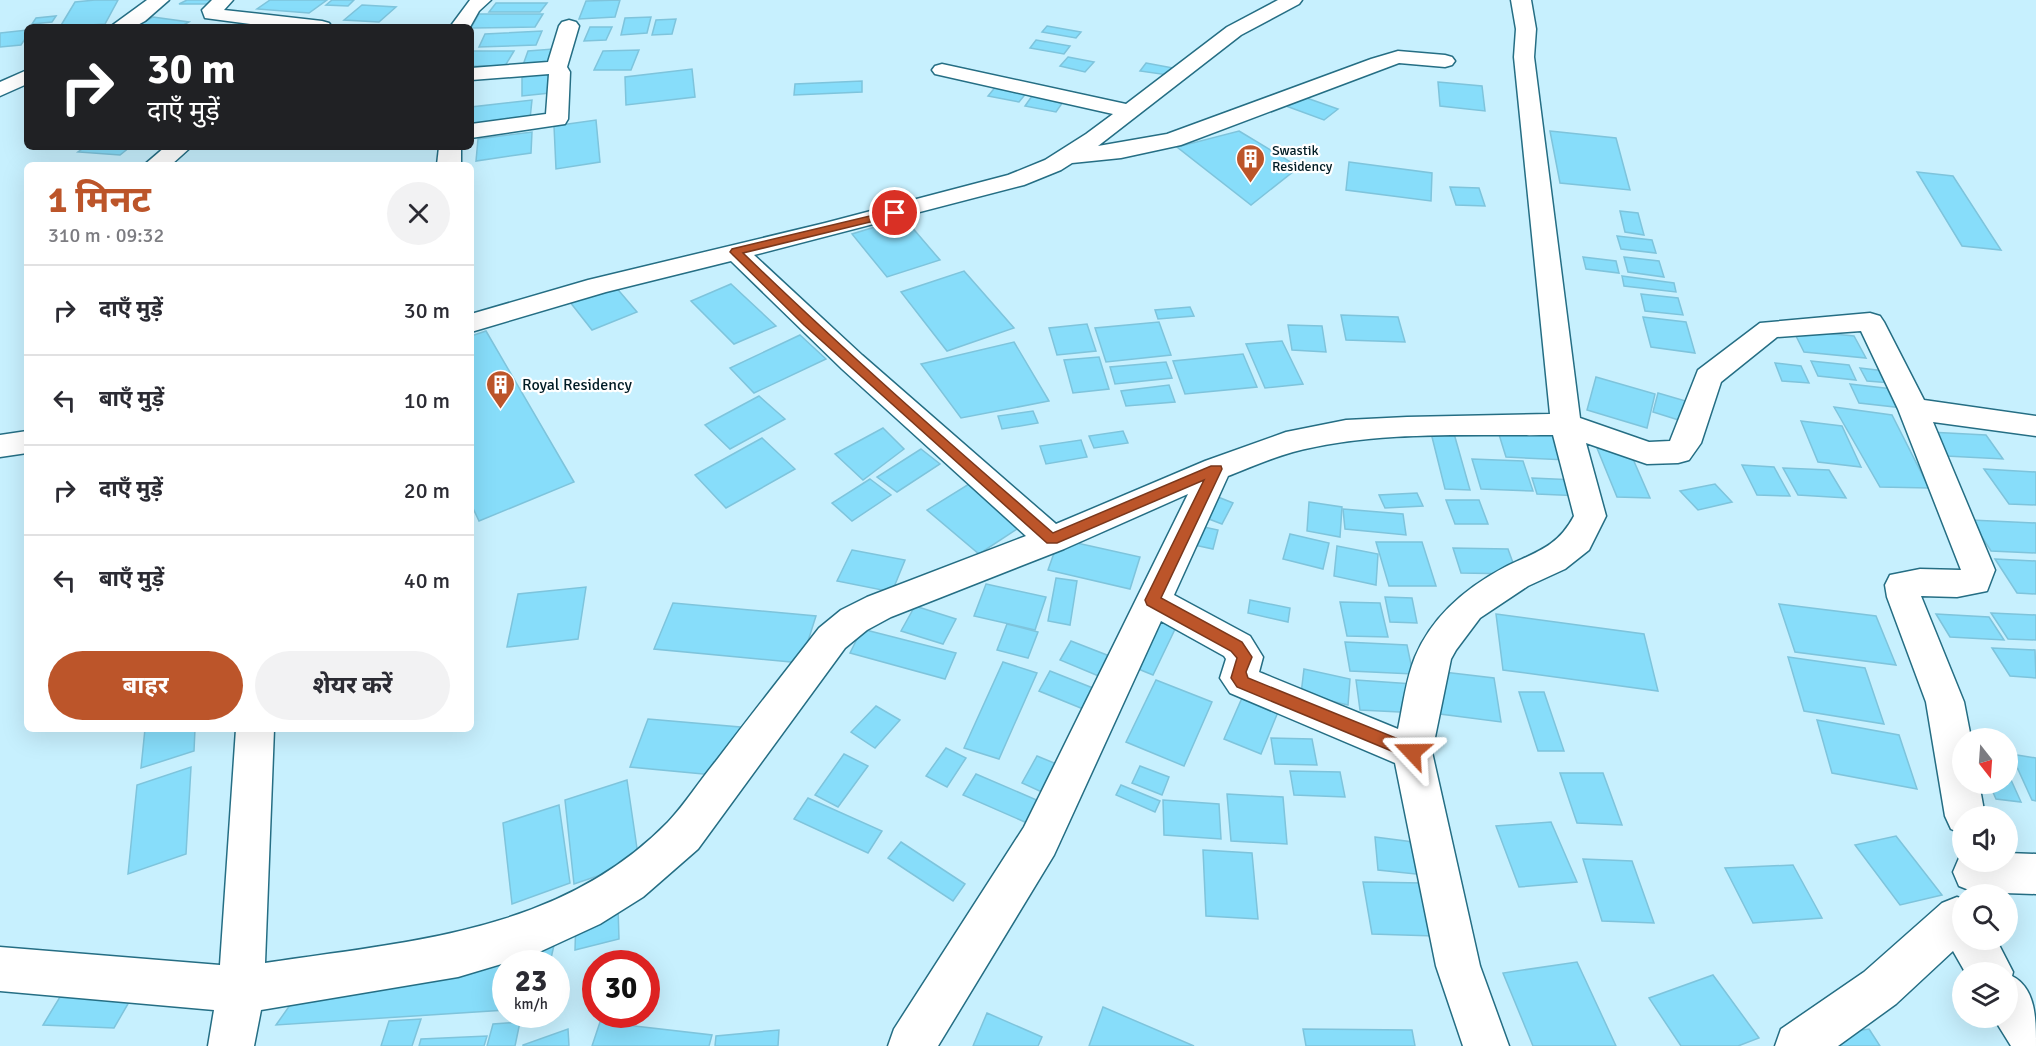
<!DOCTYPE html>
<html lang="hi">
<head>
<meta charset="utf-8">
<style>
  body { margin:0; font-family:Signika,"Noto Sans Devanagari",sans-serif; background:#f2f2f3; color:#2b2b33; height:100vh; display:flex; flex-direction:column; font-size:22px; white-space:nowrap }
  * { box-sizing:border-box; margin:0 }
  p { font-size:20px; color:#7c7c81 }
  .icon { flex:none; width:33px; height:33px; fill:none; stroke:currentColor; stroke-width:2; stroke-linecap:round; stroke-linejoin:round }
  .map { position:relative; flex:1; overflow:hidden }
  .panel { position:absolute; left:24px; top:162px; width:450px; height:570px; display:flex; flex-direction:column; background:#fff; border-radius:9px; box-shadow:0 6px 24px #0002 }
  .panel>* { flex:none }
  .banner { position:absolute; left:24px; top:24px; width:450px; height:126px; border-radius:9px; box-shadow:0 6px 24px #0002; background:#202124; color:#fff; overflow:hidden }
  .needle { width:39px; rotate:163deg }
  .controls { position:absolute; left:1952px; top:728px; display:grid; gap:12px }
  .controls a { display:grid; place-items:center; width:66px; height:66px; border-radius:50%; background:#fff; box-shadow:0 6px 24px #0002; font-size:30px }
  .speed { position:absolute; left:492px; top:950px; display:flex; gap:12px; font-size:30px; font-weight:700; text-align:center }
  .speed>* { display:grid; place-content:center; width:78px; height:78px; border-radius:50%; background:#fff; box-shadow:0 6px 24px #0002; line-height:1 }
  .speed small { font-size:15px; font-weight:400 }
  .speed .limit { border:9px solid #d22; background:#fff; color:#111 }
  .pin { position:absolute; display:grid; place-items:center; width:51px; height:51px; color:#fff; margin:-26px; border:3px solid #fff; border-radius:50%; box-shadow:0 2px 6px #0007 }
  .me { position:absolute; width:66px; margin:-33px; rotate:293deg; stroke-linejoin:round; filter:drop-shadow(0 0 4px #0008) }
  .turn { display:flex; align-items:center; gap:21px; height:126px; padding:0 24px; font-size:27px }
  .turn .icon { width:78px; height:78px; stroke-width:2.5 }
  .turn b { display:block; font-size:42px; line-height:51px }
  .round { display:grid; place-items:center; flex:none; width:63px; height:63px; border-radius:32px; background:#f2f2f3 }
  .summary { display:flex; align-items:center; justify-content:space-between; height:102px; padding:0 24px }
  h1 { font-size:36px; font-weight:700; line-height:45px; color:#bc552a }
  .button { display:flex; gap:12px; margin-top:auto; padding:12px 24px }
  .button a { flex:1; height:69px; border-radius:36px; background:#bc552a; color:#fff; font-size:24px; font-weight:700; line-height:69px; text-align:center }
  .button a+a { background:#f2f2f3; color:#2b2b33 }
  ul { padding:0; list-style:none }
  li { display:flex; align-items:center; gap:18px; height:90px; padding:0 24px; border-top:2px solid #e1e1e2 }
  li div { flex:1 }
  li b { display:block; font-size:22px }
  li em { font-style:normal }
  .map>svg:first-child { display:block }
  .building { fill:#87ddfa; stroke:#7ec4dc; stroke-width:1.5 }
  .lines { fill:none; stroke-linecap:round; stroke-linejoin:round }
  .minor-casing { stroke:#256e84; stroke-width:3 }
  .minor { fill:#fff; fill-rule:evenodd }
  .route { fill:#bc552a; stroke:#7a371b; stroke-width:1.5 }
  .labels { text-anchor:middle; stroke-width:4.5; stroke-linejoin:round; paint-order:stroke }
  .far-poi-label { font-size:14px; fill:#001c25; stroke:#fff; text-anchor:start }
  .poi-label { font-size:16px; fill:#001c25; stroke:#fff; text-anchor:start }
</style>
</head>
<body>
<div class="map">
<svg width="2036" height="1046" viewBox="0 0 2036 1046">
  <rect width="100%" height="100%" fill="#c7f0fe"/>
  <g class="building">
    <polygon points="95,0 118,0 105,24 60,27 75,2"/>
    <polygon points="187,0 213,0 208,4 179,4"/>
    <polygon points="270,0 327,0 309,13 257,9"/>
    <polygon points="332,0 354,0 348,6 326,5"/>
    <polygon points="620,0 615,17 579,19 586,1"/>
    <polygon points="496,3 547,3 540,12 489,12"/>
    <polygon points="362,5 396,7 379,22 344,20"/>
    <polygon points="479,14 543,14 535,27 471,28"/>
    <polygon points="56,16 52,22 32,24 36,18"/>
    <polygon points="153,17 189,22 180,27 134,27"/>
    <polygon points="651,17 647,33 621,35 625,18"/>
    <polygon points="676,19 672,34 652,35 656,20"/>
    <polygon points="1047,26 1081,32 1076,38 1042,32"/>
    <polygon points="590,27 612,27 606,40 584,41"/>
    <polygon points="27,30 27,36 21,45 0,47 0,33"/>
    <polygon points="542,31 536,45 479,47 485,34"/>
    <polygon points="1036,40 1070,46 1064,54 1030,48"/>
    <polygon points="553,49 549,64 523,65 528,51"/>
    <polygon points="639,50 631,70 594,70 603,51"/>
    <polygon points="514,51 505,66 471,66 471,51"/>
    <polygon points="1068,57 1094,62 1085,72 1060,66"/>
    <polygon points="1146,63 1173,68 1168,75 1140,71"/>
    <polygon points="692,69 695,97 626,105 625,77"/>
    <polygon points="549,73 550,93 522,96 522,77"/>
    <polygon points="862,81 862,92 794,95 795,84"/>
    <polygon points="1438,82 1482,86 1485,111 1440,106"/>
    <polygon points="997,85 1028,91 1019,102 988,96"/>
    <polygon points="1034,93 1065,99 1056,112 1025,106"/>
    <polygon points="1301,96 1338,109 1324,120 1286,106"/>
    <polygon points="532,100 530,119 471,126 471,107"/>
    <polygon points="596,120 600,162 556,169 554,126"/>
    <polygon points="1239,131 1299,167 1251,205 1177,147"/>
    <polygon points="1550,131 1616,138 1630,190 1560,183"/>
    <polygon points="532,132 531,153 476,161 478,139"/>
    <polygon points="85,147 130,147 120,155 78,152"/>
    <polygon points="1349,162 1432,173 1431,201 1346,190"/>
    <polygon points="1917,172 1953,176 2001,250 1962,246"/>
    <polygon points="1450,187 1479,188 1485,206 1456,205"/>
    <polygon points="1620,211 1638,213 1644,235 1625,232"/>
    <polygon points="904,218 940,260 887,277 852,234"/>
    <polygon points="1617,236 1652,240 1656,253 1621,249"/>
    <polygon points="1583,257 1616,261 1619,273 1586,269"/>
    <polygon points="1624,257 1659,261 1664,277 1628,272"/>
    <polygon points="964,271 1014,328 947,351 901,292"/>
    <polygon points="1622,276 1674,283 1676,292 1624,286"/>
    <polygon points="731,284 776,326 734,344 691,301"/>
    <polygon points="614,285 637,312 592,330 570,302"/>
    <polygon points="1641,294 1678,298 1683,315 1645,311"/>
    <polygon points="1190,307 1194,316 1158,319 1155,310"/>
    <polygon points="1341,315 1398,317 1405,342 1346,340"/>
    <polygon points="1643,317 1686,322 1695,353 1651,347"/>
    <polygon points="1159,322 1171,355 1106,362 1095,328"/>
    <polygon points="1087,324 1096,351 1057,355 1049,328"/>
    <polygon points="1288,325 1322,326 1326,352 1292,350"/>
    <polygon points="1793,330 1854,336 1866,358 1804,352"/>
    <polygon points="486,331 574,482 479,521 471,504 471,336"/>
    <polygon points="800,335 826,359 754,393 730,368"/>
    <polygon points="1282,341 1303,384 1265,388 1246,344"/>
    <polygon points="1014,342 1049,401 961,418 921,364"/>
    <polygon points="1243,354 1257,387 1185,394 1173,361"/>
    <polygon points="1099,357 1109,389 1073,393 1064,360"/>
    <polygon points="1811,361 1849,365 1856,380 1818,376"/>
    <polygon points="1166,362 1172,378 1115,384 1110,367"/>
    <polygon points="1775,363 1801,366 1809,383 1782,381"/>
    <polygon points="1860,368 1885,371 1891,383 1867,381"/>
    <polygon points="1596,377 1655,394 1647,428 1587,410"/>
    <polygon points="1850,384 1893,389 1904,408 1859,403"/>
    <polygon points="1169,385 1175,402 1126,406 1121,391"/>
    <polygon points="1658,393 1689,402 1685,422 1653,412"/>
    <polygon points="759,396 785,419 730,449 705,425"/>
    <polygon points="1834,407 1892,415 1929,488 1880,487"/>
    <polygon points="1033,411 1038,423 1002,429 998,416"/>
    <polygon points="1801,421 1842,426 1861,467 1818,462"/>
    <polygon points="883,428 904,449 863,480 835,454"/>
    <polygon points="1497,428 1557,431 1567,460 1506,457"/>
    <polygon points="1430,429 1453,430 1470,490 1445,489"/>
    <polygon points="1123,431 1128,443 1094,448 1089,436"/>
    <polygon points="1929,432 1986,435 2003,459 1946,456"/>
    <polygon points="762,438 795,469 726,508 695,475"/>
    <polygon points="1081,440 1087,457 1046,464 1040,446"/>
    <polygon points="1597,448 1629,450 1650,498 1617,497"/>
    <polygon points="921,449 940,464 897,492 877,477"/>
    <polygon points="1472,459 1523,461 1533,491 1481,489"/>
    <polygon points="1742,465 1774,467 1790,496 1757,495"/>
    <polygon points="1783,468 1829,470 1846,498 1798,495"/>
    <polygon points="1984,469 2036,472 2036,505 2009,504"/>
    <polygon points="1532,478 1576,480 1582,496 1537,494"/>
    <polygon points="870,479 891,495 852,521 832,503"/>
    <polygon points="974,481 1026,523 979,554 927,510"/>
    <polygon points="1715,484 1732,502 1698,510 1680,491"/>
    <polygon points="1417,493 1423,506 1385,508 1379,495"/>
    <polygon points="1213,495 1233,503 1222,524 1201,516"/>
    <polygon points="1446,500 1479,500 1488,524 1455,524"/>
    <polygon points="1309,502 1342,507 1340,537 1307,531"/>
    <polygon points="1343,509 1403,514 1406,535 1345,529"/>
    <polygon points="1971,520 2036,523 2036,553 1991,551"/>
    <polygon points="1190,524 1218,530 1213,549 1185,543"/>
    <polygon points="1290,534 1329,543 1323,569 1283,559"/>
    <polygon points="1059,539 1140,557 1130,589 1048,570"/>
    <polygon points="1376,542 1422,542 1436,586 1389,586"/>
    <polygon points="1337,546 1378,554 1376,585 1334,576"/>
    <polygon points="1453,548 1508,549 1517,574 1461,573"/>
    <polygon points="852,550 905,560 892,592 837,581"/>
    <polygon points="1995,559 2036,561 2036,594 2017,593"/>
    <polygon points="1056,578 1077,581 1070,625 1048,621"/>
    <polygon points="986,584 1046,597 1035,630 974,616"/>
    <polygon points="586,587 578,639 507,647 518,594"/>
    <polygon points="1385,597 1412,598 1417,623 1390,622"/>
    <polygon points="1250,600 1290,608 1288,622 1248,613"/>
    <polygon points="1340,602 1380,603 1388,637 1347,636"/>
    <polygon points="673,603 816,616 801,663 654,649"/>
    <polygon points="1779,604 1876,616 1896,665 1795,652"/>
    <polygon points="915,606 956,619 943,644 901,631"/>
    <polygon points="1991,613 2036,615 2036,640 2008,639"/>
    <polygon points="1151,614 1178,623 1153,675 1126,664"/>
    <polygon points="1496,614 1644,634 1658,691 1503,670"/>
    <polygon points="1936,614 1989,617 2004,640 1950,637"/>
    <polygon points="1007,624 1038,632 1028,658 997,650"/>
    <polygon points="862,629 956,653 945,679 850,653"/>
    <polygon points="1071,641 1112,657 1101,677 1060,660"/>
    <polygon points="1345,642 1407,645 1413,674 1350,671"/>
    <polygon points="1992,648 2035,650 2036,678 2010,676"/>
    <polygon points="1788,657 1865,668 1884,724 1804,711"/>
    <polygon points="1003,662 1037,673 999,759 964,748"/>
    <polygon points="1304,669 1350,679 1348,705 1301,694"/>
    <polygon points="1050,671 1103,692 1093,713 1039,691"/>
    <polygon points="1435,671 1494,678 1501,722 1440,714"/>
    <polygon points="1156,680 1212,702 1184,766 1126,742"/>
    <polygon points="1356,680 1413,684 1419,713 1360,710"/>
    <polygon points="1519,692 1544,692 1564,751 1538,751"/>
    <polygon points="1242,698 1278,712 1261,754 1224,739"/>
    <polygon points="876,706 900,720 875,748 851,732"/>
    <polygon points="648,719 740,727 724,776 630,767"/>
    <polygon points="1817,720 1899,735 1917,789 1832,773"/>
    <polygon points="145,729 195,729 194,751 141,768"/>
    <polygon points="1271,738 1312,739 1317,765 1275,764"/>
    <polygon points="946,748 966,758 947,787 926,776"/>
    <polygon points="844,754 868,766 838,807 815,795"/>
    <polygon points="2011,754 2036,758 2036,801 2032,800"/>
    <polygon points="1037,756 1059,765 1044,793 1022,783"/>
    <polygon points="1140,766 1169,777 1162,795 1132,783"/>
    <polygon points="191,767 186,854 128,874 137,785"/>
    <polygon points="1290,771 1340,772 1345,797 1294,795"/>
    <polygon points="2007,771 2021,802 1996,799 1989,783 2007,783"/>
    <polygon points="1560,773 1603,773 1622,825 1577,823"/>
    <polygon points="976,774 1046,804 1034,826 963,795"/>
    <polygon points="627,780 639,862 574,884 565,800"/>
    <polygon points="1121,785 1160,801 1155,812 1116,795"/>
    <polygon points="1227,794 1283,797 1287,844 1231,841"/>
    <polygon points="808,798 882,831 868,853 794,819"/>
    <polygon points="1163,800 1219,804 1221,839 1164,835"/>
    <polygon points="559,805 570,883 512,904 503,823"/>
    <polygon points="1551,822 1577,882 1519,887 1496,826"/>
    <polygon points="1896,836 1942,895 1900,905 1855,845"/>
    <polygon points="1375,837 1421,843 1425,875 1378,870"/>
    <polygon points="901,842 965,884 953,901 888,858"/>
    <polygon points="1203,850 1252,853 1258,919 1206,916"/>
    <polygon points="1583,859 1632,861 1654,923 1602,921"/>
    <polygon points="1793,865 1822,918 1753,923 1725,868"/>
    <polygon points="1363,882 1423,883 1434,936 1372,934"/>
    <polygon points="618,906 619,939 575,950 576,916"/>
    <polygon points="554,945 550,963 506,963 506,1010 276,1025 302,988"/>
    <polygon points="1577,962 1616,1046 1533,1046 1503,973"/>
    <polygon points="1713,975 1759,1038 1738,1046 1681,1046 1649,998"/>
    <polygon points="66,987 136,990 114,1028 43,1025"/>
    <polygon points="1103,1007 1194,1046 1089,1046"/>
    <polygon points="987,1013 1042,1037 1038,1046 973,1046"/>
    <polygon points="421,1019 412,1046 381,1046 389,1021"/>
    <polygon points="520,1022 515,1046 487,1046 493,1024"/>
    <polygon points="600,1022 712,1035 709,1046 592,1046"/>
    <polygon points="568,1029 569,1046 523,1046 523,1045"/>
    <polygon points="1303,1029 1412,1030 1415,1046 1306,1046"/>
    <polygon points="1869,1029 1880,1046 1840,1046 1833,1034"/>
    <polygon points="779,1030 778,1046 715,1046 716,1036"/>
    <polygon points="487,1036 484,1046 419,1046 421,1039"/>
  </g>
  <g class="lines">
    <defs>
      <g id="minor">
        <polygon points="147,0 169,0 145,21 134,27 110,27"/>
        <polygon points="212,0 233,0 224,10 322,21 329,23 332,27 272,27 205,18 202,10"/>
        <polygon points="470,0 491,0 479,11 470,27 450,27"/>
        <path d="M1278,0H1302L1299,4L1241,35L1098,146L1167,134L1371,59L1398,51L1445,55L1452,57L1455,61L1452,65L1445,67L1399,63L1181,145L1121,158L1072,163L1061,170L1024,185L754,255L862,355L1056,524L1205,461L1286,432L1346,420L1407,417L1550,414L1514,57L1516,29L1511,0H1531L1536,29L1534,57L1580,418L1649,442L1670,441L1698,370L1760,323L1870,313L1880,316L1884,322L1924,400L2036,416V436L1933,422L1995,570L1987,591L1957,597L1921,596L1964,702L1971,738H1962V783H1979L1985,816H1962V834L1951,829L1945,816L1926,702L1887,597L1885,585L1890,575L1920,569L1961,570L1898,409L1861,331L1777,337L1721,382L1701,443L1689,460L1678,463L1647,464L1586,443L1606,516L1589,550L1565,569L1528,586L1480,618L1456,650L1451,659L1432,752L1480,966L1509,1046H1463L1436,966L1395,763L1230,693L1220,678L1226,659L1224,656L1161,621L1054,855L938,1046H888L894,1029L1024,827L1188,494L1064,549L891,617L867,630L845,648L698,849L643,897L600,924L535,954L458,977L261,1010L254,1046H208L214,1010L0,991V947L220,965L236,729H274L265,963C409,941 560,933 668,822C686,803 700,780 716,761C750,716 785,672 819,628L841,610L867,597L1026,536L842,369L731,261L606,292L471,332V314L588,280L825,223L1008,175L1045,160L1086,134L1113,114L935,74L932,70L935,66L942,64L1126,104L1227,27ZM1553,435L1574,516C1557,548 1535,552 1505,567C1467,587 1432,616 1415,657C1406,679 1403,705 1398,729L1259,672L1263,657L1250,636L1174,595L1228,476C1249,468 1271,458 1293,452C1377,430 1468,436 1553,435Z"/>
        <polygon points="569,20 576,22 579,26 567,67 570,72 568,119 565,124 471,138 471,124 546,114 549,74 471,80 471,68 548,62 559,26 562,22"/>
        <polygon points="27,70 27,84 0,96 0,82"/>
        <polygon points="165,147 191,147 171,165 144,165"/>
        <polygon points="439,147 461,147 461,165 437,165"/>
        <polygon points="27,431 27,453 0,457 0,435"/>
        <polygon points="2007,853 2036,854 2036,894 1974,892 1959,886 1953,872 1959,858 1962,857 1962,861 2007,861"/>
        <path d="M1957,897L1962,899V939H1996L2013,972L2012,976C2036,988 2036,1019 2036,1046H2011L1993,1017H2007V972H1965L1953,951L1896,1004L1838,1046H1775L1781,1029L1864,972L1942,903Z"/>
      </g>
    </defs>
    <use href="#minor" class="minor-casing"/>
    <use href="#minor" class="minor"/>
  </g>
  <path class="route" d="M895,210L899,211V215L743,253C843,350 948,442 1053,533L1211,466H1221L1222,469L1161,598L1242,642L1252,657L1246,672L1248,678L1418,747L1420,752L1418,757L1412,759L1406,757L1237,687L1231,678L1237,658L1231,651L1147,605L1145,600L1204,480L1057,543H1047L804,325L730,252L732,249Z"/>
  <defs>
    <symbol id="building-pin" viewBox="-11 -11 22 30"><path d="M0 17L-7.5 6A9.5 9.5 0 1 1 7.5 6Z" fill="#bc552a" stroke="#fff"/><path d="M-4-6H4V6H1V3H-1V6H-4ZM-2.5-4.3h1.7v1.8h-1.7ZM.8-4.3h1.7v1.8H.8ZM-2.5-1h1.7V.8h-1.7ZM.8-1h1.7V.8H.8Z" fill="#fff"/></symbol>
  </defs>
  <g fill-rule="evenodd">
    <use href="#building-pin" x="1234" y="142" width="33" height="45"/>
    <use href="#building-pin" x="484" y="368" width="33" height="45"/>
  </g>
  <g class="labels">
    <g class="far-poi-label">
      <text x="1272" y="155">Swastik<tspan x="1272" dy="16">Residency</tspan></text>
    </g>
    <g class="poi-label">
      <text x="522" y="390">Royal Residency</text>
    </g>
  </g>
</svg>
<div class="controls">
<a><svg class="needle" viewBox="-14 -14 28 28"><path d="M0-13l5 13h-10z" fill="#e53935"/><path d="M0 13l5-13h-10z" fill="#7c7c81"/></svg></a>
<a><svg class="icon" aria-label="sound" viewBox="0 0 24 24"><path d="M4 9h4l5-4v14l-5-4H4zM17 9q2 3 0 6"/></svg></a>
<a><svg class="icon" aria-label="search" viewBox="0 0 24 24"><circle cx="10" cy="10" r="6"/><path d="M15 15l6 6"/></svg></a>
<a><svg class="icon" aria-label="layers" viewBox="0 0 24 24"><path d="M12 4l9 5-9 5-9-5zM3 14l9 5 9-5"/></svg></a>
</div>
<div class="speed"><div>23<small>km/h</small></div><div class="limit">30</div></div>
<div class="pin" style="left:895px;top:213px;background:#d93025"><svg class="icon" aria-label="arrive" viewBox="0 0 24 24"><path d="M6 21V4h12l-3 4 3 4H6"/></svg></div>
<svg class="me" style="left:1412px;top:752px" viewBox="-20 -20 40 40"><path d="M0-17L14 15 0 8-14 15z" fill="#bc552a" stroke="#fff" stroke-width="4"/></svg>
<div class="banner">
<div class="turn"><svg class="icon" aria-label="right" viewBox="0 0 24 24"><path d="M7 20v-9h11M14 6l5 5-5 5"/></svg><div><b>30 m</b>दाएँ मुड़ें</div></div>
</div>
<section class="panel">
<div class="summary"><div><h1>1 मिनट</h1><p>310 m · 09:32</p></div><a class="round"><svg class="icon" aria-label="close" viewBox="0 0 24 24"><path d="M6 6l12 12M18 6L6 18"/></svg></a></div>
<ul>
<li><svg class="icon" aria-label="right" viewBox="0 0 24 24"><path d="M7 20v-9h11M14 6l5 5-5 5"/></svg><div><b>दाएँ मुड़ें</b></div><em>30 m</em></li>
<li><svg class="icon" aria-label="left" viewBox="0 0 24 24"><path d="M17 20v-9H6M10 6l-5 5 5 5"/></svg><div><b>बाएँ मुड़ें</b></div><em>10 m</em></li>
<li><svg class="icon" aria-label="right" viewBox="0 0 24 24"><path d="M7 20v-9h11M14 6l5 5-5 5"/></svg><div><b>दाएँ मुड़ें</b></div><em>20 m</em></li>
<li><svg class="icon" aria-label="left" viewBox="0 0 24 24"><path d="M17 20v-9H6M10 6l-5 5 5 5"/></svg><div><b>बाएँ मुड़ें</b></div><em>40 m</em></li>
</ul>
<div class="button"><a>बाहर</a><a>शेयर करें</a></div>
</section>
</div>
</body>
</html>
